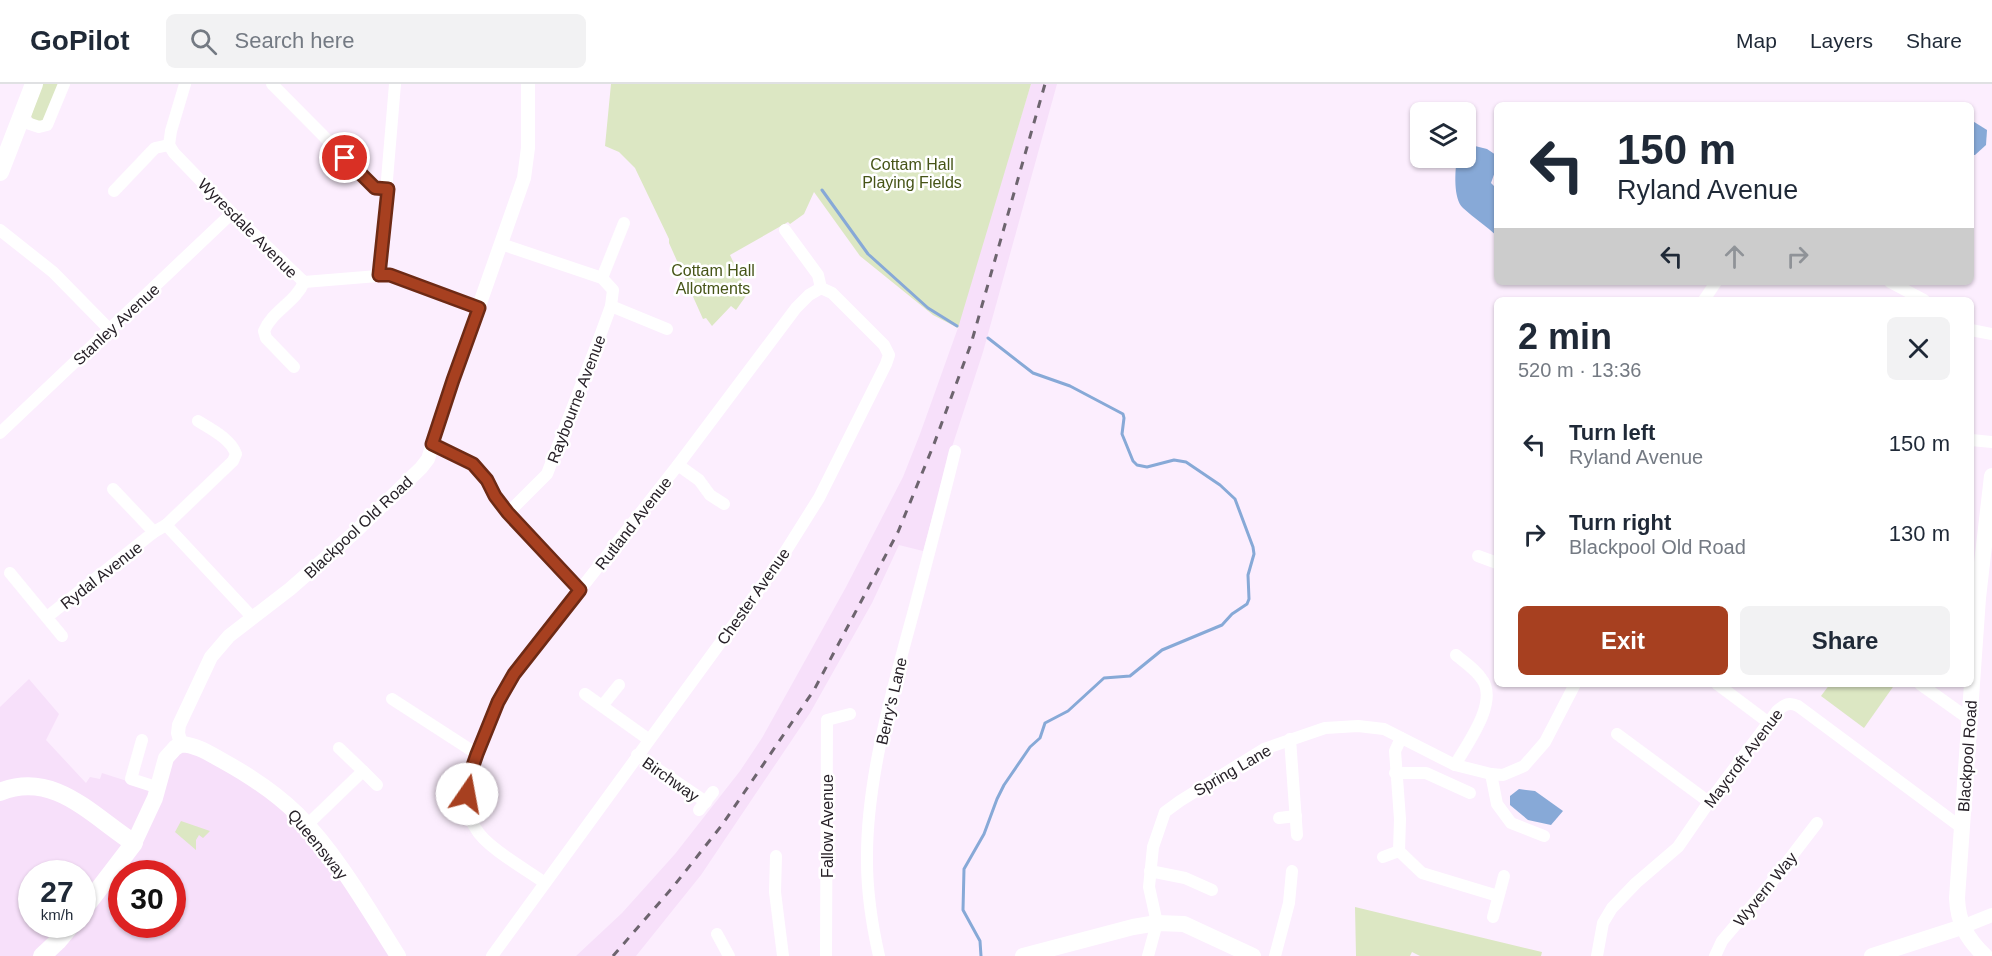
<!DOCTYPE html>
<html lang="en">
<head>
<meta charset="utf-8">
<style>
  body { margin:0; font-family:Arial,sans-serif; background:#f2f2f3; color:#1f2937; height:100vh; display:flex; flex-direction:column; font-size:22px; white-space:nowrap }
  * { box-sizing:border-box; margin:0 }
  p { font-size:20px; color:#747a83 }
  .icon { flex:none; width:33px; height:33px; fill:none; stroke:currentColor; stroke-width:2; stroke-linecap:round; stroke-linejoin:round }
  .map { position:relative; flex:1; overflow:hidden }
  .panel { position:absolute; left:1494px; top:213px; width:480px; height:390px; display:flex; flex-direction:column; background:#fff; border-radius:9px; box-shadow:0 2px 4px #0004 }
  .panel>* { flex:none }
  .top-card { position:absolute; left:1494px; top:18px; width:480px; height:183px; border-radius:9px; box-shadow:0 2px 4px #0004; background:#fff; color:#1f2937; overflow:hidden }
  .tools { position:absolute; left:1410px; top:18px; display:grid; gap:12px }
  .tools a { display:grid; place-items:center; width:66px; height:66px; border-radius:9px; background:#fff; box-shadow:0 2px 4px #0004; font-size:30px }
  .speed { position:absolute; left:18px; top:776px; display:flex; gap:12px; font-size:30px; font-weight:700; text-align:center }
  .speed>* { display:grid; place-content:center; width:78px; height:78px; border-radius:50%; background:#fff; box-shadow:0 2px 4px #0004; line-height:1 }
  .speed small { font-size:15px; font-weight:400 }
  .speed .limit { border:9px solid #d22; background:#fff; color:#111 }
  .pin { position:absolute; display:grid; place-items:center; width:51px; height:51px; color:#fff; margin:-26px; border:3px solid #fff; border-radius:50%; box-shadow:0 2px 6px #0007 }
  .me { position:absolute; width:66px; margin:-33px; rotate:12deg; stroke-linejoin:round; filter:drop-shadow(0 0 4px #0008) }
  .turn { display:flex; align-items:center; gap:21px; height:126px; padding:0 24px; font-size:27px }
  .turn .icon { width:78px; height:78px; stroke-width:2.5 }
  .turn b { display:block; font-size:42px; line-height:51px }
  .lanes { display:flex; align-items:center; height:57px; padding:0 24px; background:#0003; justify-content:center; gap:30px; direction:ltr }
  .lanes .off { opacity:.35 }
  .round { display:grid; place-items:center; flex:none; width:63px; height:63px; border-radius:9px; background:#f2f2f3 }
  .head { display:flex; align-items:center; justify-content:space-between; height:102px; padding:0 24px }
  h1 { font-size:36px; font-weight:700; line-height:45px }
  .button { display:flex; gap:12px; margin-top:auto; padding:12px 24px }
  .button a { flex:1; height:69px; border-radius:9px; background:#a74020; color:#fff; font-size:24px; font-weight:700; line-height:69px; text-align:center }
  .button a+a { background:#f2f2f3; color:#1f2937 }
  ul { padding:0; list-style:none }
  li { display:flex; align-items:center; gap:18px; height:90px; padding:0 24px }
  li div { flex:1 }
  li b { display:block; font-size:22px }
  li em { font-style:normal }
  header { display:flex; align-items:center; gap:36px; box-sizing:border-box; height:84px; padding:0 30px; background:#fff; border-bottom:2px solid #e0e1e3 }
  header strong { font-size:28px }
  nav { display:flex; gap:33px; margin-inline-start:auto; font-size:21px }
  .search { width:420px; height:54px; background:#f2f2f3; display:flex; align-items:center; gap:15px; box-sizing:border-box; padding:0 21px; border-radius:9px; color:#747a83; font-size:22px }
  .map>svg:first-child { display:block }
  .built { fill:#f7e0fa; fill-rule:evenodd }
  .green { fill:#dce7c3 }
  .water { fill:#87a9d7 }
  .lines { fill:none; stroke-linecap:round; stroke-linejoin:round }
  .stream { stroke:#87a9d7; stroke-width:3 }
  .minor { stroke:#fff; stroke-width:12 }
  .tertiary { stroke:#fff; stroke-width:14 }
  .secondary { stroke:#fff; stroke-width:16 }
  .primary { stroke:#fff; stroke-width:18 }
  .rail { stroke:#6d646e; stroke-width:3; stroke-dasharray:8 8; stroke-linecap:butt }
  .route-casing { stroke:#6d2a15; stroke-width:15 }
  .route { stroke:#a74020; stroke-width:10 }
  .labels { text-anchor:middle; stroke-width:5; stroke-linejoin:round; paint-order:stroke }
  .park-label { font-size:16px; fill:#465417; stroke:#fff }
  .street-label { font-size:16px; fill:#272128; stroke:#fff }
</style>
</head>
<body>
<header>
<strong>GoPilot</strong>
<div class="search"><svg class="icon" aria-label="search" viewBox="0 0 24 24"><circle cx="10" cy="10" r="6"/><path d="M15 15l6 6"/></svg>Search here</div>
<nav><a>Map</a><a>Layers</a><a>Share</a></nav>
</header>
<div class="map">
<svg width="1992" height="872" viewBox="0 0 1992 872">
  <rect width="100%" height="100%" fill="#fceefe"/>
  <g class="built">
    <polygon points="1031,0 1057,0 983,268 951,366 923,467 899,461 872,519 810,629 701,791 636,872 576,872 622,829 675,770 740,687 762,654 846,503 903,393 920,350 959,241 958,239"/>
    <path d="M29,595L59,630L46,656L86,699L90,693L100,695L102,689L158,707L181,660L279,714L398,872H0V623ZM32,789H82V840H32ZM122,789H172V840H122Z"/>
  </g>
  <g class="green">
    <polygon points="42,0 60,0 45,36 35,39 31,32"/>
    <polygon points="611,0 1031,0 958,244 933,231 860,172 814,108 804,130 790,140 788,138 730,171 748,209 736,226 731,222 712,242 706,234 703,235 669,159 669,155 635,84 619,68 605,62"/>
    <polygon points="1830,600 1895,600 1864,644 1821,612"/>
    <polygon points="181,737 210,747 203,754 199,751 196,756 196,766 175,748"/>
    <polygon points="1355,823 1542,868 1541,872 1420,872 1412,868 1410,872 1356,872"/>
  </g>
  <g class="water">
    <polygon points="1971,36 1987,46 1986,61 1975,71 1971,71"/>
    <path d="M1475,62L1487,65L1496,71L1497,82L1491,99L1497,105V152C1486,142 1474,134 1463,124C1453,115 1455,86 1457,74H1466V64Z"/>
    <polygon points="1519,705 1535,707 1563,727 1551,741 1528,736 1510,721 1510,712"/>
  </g>
  <g class="lines">
    <g class="stream">
      <polyline points="822,106 868,170 928,224 957,242"/>
      <polyline points="981,872 980,857 963,826 964,785 984,750 997,715 1004,701 1030,663 1040,654 1045,639 1068,627 1104,594 1130,592 1162,566 1222,541 1232,530 1247,520 1249,515 1248,491 1254,470 1253,463 1235,415 1220,401 1186,378 1174,376 1147,383 1137,381 1133,377 1122,350 1124,334 1123,330 1070,302 1033,289 988,254"/>
    </g>
    <g class="minor">
      <polyline points="272,0 375,104 388,105"/>
      <polyline points="21,37 39,43 47,41 64,0"/>
      <polyline points="169,61 174,69 232,129 304,198 390,191 479,224"/>
      <polyline points="169,61 171,47 185,0"/>
      <polyline points="114,107 155,64 169,61"/>
      <polyline points="0,146 53,188 110,246"/>
      <polyline points="501,160 602,194 613,206 611,222 600,252 547,390 508,429"/>
      <polyline points="379,191 395,0"/>
      <polyline points="602,194 624,139"/>
      <polyline points="1890,198 1924,216"/>
      <polyline points="1704,216 1716,198"/>
      <polyline points="611,222 667,245"/>
      <polyline points="1971,246 1992,250"/>
      <path d="M294,283L266,254L264,247C272,227 296,218 304,198"/>
      <polyline points="0,349 232,129"/>
      <polyline points="1971,356 1992,358"/>
      <polyline points="432,360 473,380 487,396 495,412 508,429 580,506"/>
      <polyline points="678,381 699,396 710,411 724,420"/>
      <polyline points="113,405 154,448"/>
      <polyline points="166,441 252,533"/>
      <polyline points="1478,472 1497,479"/>
      <polyline points="10,489 62,552"/>
      <path d="M47,533L154,448L166,441L233,377L236,370C231,355 211,345 198,337"/>
      <polyline points="1717,600 1769,639"/>
      <polyline points="1920,600 1969,635"/>
      <polyline points="585,610 648,655"/>
      <polyline points="392,615 477,670"/>
      <polyline points="602,622 619,601"/>
      <polyline points="1617,650 1709,718"/>
      <polyline points="1401,654 1395,667 1400,735 1399,767 1422,789 1498,812"/>
      <polyline points="1290,655 1297,751"/>
      <polyline points="142,656 131,695 159,704"/>
      <polyline points="637,671 706,718"/>
      <path d="M1455,681C1467,660 1500,617 1481,594C1475,585 1464,578 1456,571"/>
      <polyline points="363,687 377,701"/>
      <polyline points="1395,689 1426,689 1470,709"/>
      <polyline points="1491,690 1497,720 1511,739 1544,752"/>
      <polyline points="699,726 713,708"/>
      <polyline points="1279,734 1296,732"/>
      <polyline points="307,741 363,687 339,664"/>
      <polyline points="776,772 775,808 783,872"/>
      <polyline points="1383,773 1399,767"/>
      <polyline points="1150,787 1185,794 1212,806"/>
      <path d="M545,799C527,786 486,763 476,745C472,739 468,730 466,724C460,693 498,617 514,590L678,381L796,224L809,211L821,204"/>
      <polyline points="1493,833 1504,792"/>
      <polyline points="717,850 729,872"/>
      <polyline points="492,872 777,481 819,414 886,280 889,271 884,261 832,209 821,204 818,191 785,146"/>
      <polyline points="826,872 827,636 850,630"/>
      <path d="M879,872C872,841 867,809 867,777C866,696 893,603 914,526C928,473 942,420 955,367"/>
      <polyline points="1148,872 1157,839 1149,803 1153,763 1165,728 1180,717 1264,665 1325,644 1358,642 1384,645 1455,681 1491,690 1503,691 1524,682 1545,658 1575,600"/>
      <polyline points="1275,872 1289,819 1292,787"/>
      <path d="M1597,872L1603,839L1612,824L1636,799L1678,763L1709,718L1777,627C1785,620 1789,618 1798,622L1962,744"/>
      <polyline points="1715,872 1722,857 1771,799 1817,739"/>
    </g>
    <g class="tertiary">
      <polyline points="181,660 178,649 179,641 211,573 229,552 290,505 354,449 421,384 428,375 453,296 524,94 528,64 528,0"/>
      <polyline points="1962,843 1992,831"/>
    </g>
    <g class="secondary">
      <path d="M134,759L155,714L166,674L175,664L181,660C197,661 210,670 223,677C250,692 276,709 297,730C337,770 368,825 398,872"/>
      <polyline points="1023,872 1133,843 1157,839 1184,840 1253,872"/>
      <polyline points="1872,872 1962,843"/>
      <path d="M1985,872C1967,855 1958,839 1957,814L1978,514L1992,392"/>
    </g>
    <g class="primary">
      <polyline points="0,88 34,0"/>
      <path d="M0,708C54,686 92,732 134,759L82,827"/>
      <polyline points="42,872 58,857 72,840"/>
    </g>
    <polyline class="rail" points="613,872 673,803 722,741 814,606 898,448 934,360 971,260 1045,0"/>
  </g>
  <g class="lines">
    <defs>
      <polyline id="route" points="345,74 375,104 388,105 379,191 390,191 479,224 453,296 432,360 473,380 487,396 495,412 508,429 580,506 514,590 498,618 477,670 468,696 467,710"/>
    </defs>
    <use href="#route" class="route-casing"/>
    <use href="#route" class="route"/>
  </g>
  <g class="labels">
    <g class="park-label">
      <text x="912" y="86">Cottam Hall<tspan x="912" dy="18">Playing Fields</tspan></text>
      <text x="713" y="192">Cottam Hall<tspan x="713" dy="18">Allotments</tspan></text>
    </g>
    <g class="street-label">
      <text transform="translate(248 144) rotate(45)" y="6">Wyresdale Avenue</text>
      <text transform="translate(116 240) rotate(-43)" y="6">Stanley Avenue</text>
      <text transform="translate(576 315) rotate(-69)" y="6">Raybourne Avenue</text>
      <text transform="translate(633 439) rotate(-52)" y="6">Rutland Avenue</text>
      <text transform="translate(358 443) rotate(-43)" y="6">Blackpool Old Road</text>
      <text transform="translate(101 491) rotate(-38)" y="6">Rydal Avenue</text>
      <text transform="translate(753 512) rotate(-55)" y="6">Chester Avenue</text>
      <text transform="translate(891 617) rotate(-77)" y="6">Berry's Lane</text>
      <text transform="translate(1967 672) rotate(-86)" y="6">Blackpool Road</text>
      <text transform="translate(1743 674) rotate(-53)" y="6">Maycroft Avenue</text>
      <text transform="translate(1232 686) rotate(-30)" y="6">Spring Lane</text>
      <text transform="translate(671 695) rotate(35)" y="6">Birchway</text>
      <text transform="translate(827 742) rotate(-90)" y="6">Fallow Avenue</text>
      <text transform="translate(318 760) rotate(51)" y="6">Queensway</text>
      <text transform="translate(1765 805) rotate(-51)" y="6">Wyvern Way</text>
    </g>
  </g>
</svg>
<div class="tools">
<a><svg class="icon" aria-label="layers" viewBox="0 0 24 24"><path d="M12 4l9 5-9 5-9-5zM3 14l9 5 9-5"/></svg></a>
</div>
<div class="speed"><div>27<small>km/h</small></div><div class="limit">30</div></div>
<div class="pin" style="left:345px;top:74px;background:#d93025"><svg class="icon" aria-label="arrive" viewBox="0 0 24 24"><path d="M6 21V4h12l-3 4 3 4H6"/></svg></div>
<svg class="me" style="left:467px;top:710px" viewBox="-20 -20 40 40"><circle r="19" fill="#fff"/><path d="M0-13L10 11 0 6-10 11z" fill="#a74020"/></svg>
<div class="top-card">
<div class="turn"><svg class="icon" aria-label="left" viewBox="0 0 24 24"><path d="M17 20v-9H6M10 6l-5 5 5 5"/></svg><div><b>150 m</b>Ryland Avenue</div></div>
<div class="lanes"><svg class="icon" aria-label="left" viewBox="0 0 24 24"><path d="M17 20v-9H6M10 6l-5 5 5 5"/></svg><svg class="icon off" aria-label="ahead" viewBox="0 0 24 24"><path d="M12 20V5M6 11l6-6 6 6"/></svg><svg class="icon off" aria-label="right" viewBox="0 0 24 24"><path d="M7 20v-9h11M14 6l5 5-5 5"/></svg></div>
</div>
<section class="panel">
<div class="head"><div><h1>2 min</h1><p>520 m · 13:36</p></div><a class="round"><svg class="icon" aria-label="close" viewBox="0 0 24 24"><path d="M6 6l12 12M18 6L6 18"/></svg></a></div>
<ul>
<li><svg class="icon" aria-label="left" viewBox="0 0 24 24"><path d="M17 20v-9H6M10 6l-5 5 5 5"/></svg><div><b>Turn left</b><p>Ryland Avenue</p></div><em>150 m</em></li>
<li><svg class="icon" aria-label="right" viewBox="0 0 24 24"><path d="M7 20v-9h11M14 6l5 5-5 5"/></svg><div><b>Turn right</b><p>Blackpool Old Road</p></div><em>130 m</em></li>
</ul>
<div class="button"><a>Exit</a><a>Share</a></div>
</section>
</div>
</body>
</html>
